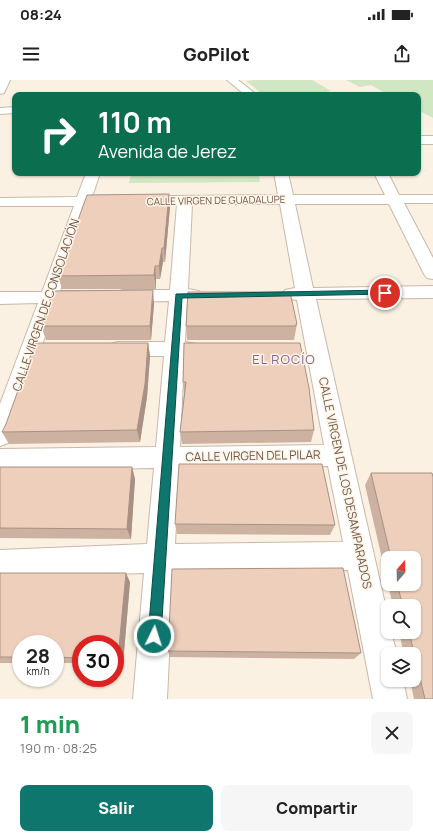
<!DOCTYPE html>
<html lang="es">
<head>
<meta charset="utf-8">
<style>
  body { margin:0; font-family:Manrope,sans-serif; background:#f6f6f6; color:#222; height:100vh; display:flex; flex-direction:column; font-size:15px; white-space:nowrap }
  * { box-sizing:border-box; margin:0 }
  p { font-size:13px; color:#767676 }
  .icon { flex:none; width:22px; height:22px; fill:none; stroke:currentColor; stroke-width:2; stroke-linecap:round; stroke-linejoin:round }
  .map { position:relative; height:619px; overflow:hidden }
  .side { display:flex; flex-direction:column; background:#fff; flex:1 }
  .side>* { flex:none }
  .top-card { position:absolute; left:12px; top:12px; width:409px; height:84px; border-radius:8px; box-shadow:0 1px 3px #0004; background:#0b6e4f; color:#fff; overflow:hidden }
  .needle { width:26px; rotate:20deg }
  .controls { position:absolute; left:381px; top:471px; display:grid; gap:8px }
  .controls a { display:grid; place-items:center; width:40px; height:40px; border-radius:8px; background:#fff; box-shadow:0 1px 3px #0004; font-size:20px }
  .speed { position:absolute; left:12px; top:555px; display:flex; gap:8px; font-size:20px; font-weight:700; text-align:center }
  .speed>* { display:grid; place-content:center; width:52px; height:52px; border-radius:50%; background:#fff; box-shadow:0 1px 3px #0004; line-height:1 }
  .speed small { font-size:10px; font-weight:400 }
  .speed .limit { border:6px solid #d22; background:#fff; color:#111 }
  .pin { position:absolute; display:grid; place-items:center; width:34px; height:34px; color:#fff; margin:-17px; border:2px solid #fff; border-radius:50%; box-shadow:0 1px 4px #0007 }
  .me { position:absolute; width:44px; margin:-22px; rotate:4deg; stroke-linejoin:round; filter:drop-shadow(0 0 3px #0008) }
  .turn { display:flex; align-items:center; gap:14px; height:84px; padding:0 20px; font-size:18px }
  .turn .icon { width:52px; height:52px; stroke-width:2.5 }
  .turn b { display:block; font-size:28px; line-height:34px }
  .round { display:grid; place-items:center; flex:none; width:42px; height:42px; border-radius:8px; background:#f6f6f6 }
  .overview { display:flex; align-items:center; justify-content:space-between; height:68px; padding:0 20px }
  h1 { font-size:24px; font-weight:800; line-height:30px; color:#1e9e55 }
  .primary-button { display:flex; gap:8px; margin-top:auto; padding:8px 20px }
  .primary-button a { flex:1; height:46px; border-radius:8px; background:#0f766e; color:#fff; font-size:16px; font-weight:800; line-height:46px; text-align:center }
  .primary-button a+a { background:#f6f6f6; color:#222 }
  .status { display:flex; justify-content:space-between; align-items:center; height:28px; padding:0 20px; background:#fff; direction:ltr }
  .status svg { height:11px; fill:currentColor }
  header { display:flex; justify-content:space-between; align-items:center; height:52px; padding:0 20px; background:#fff; font-size:18px; font-weight:800 }
  .map>svg:first-child { display:block }
  .green { fill:#d1e6c2 }
  .lines { fill:none; stroke-linecap:round; stroke-linejoin:round }
  .minor-casing { stroke:#cab8aa; stroke-width:2 }
  .minor { fill:#fff; fill-rule:evenodd }
  .wall { fill:#cdb2a2; fill-rule:evenodd }
  .shaded-wall { fill:#a79184 }
  .building { fill:#eecfbc; stroke:#a79184 }
  .route { fill:#0f766e; stroke:#0a4d48 }
  .labels { text-anchor:middle; stroke-width:3; stroke-linejoin:round; paint-order:stroke }
  .far-street-label { font-size:10px; fill:#70584a; stroke:#fef5e8 }
  .street-label { font-size:12px; fill:#70584a; stroke:#fef5e8 }
  .neighbourhood-label { font-size:13px; letter-spacing:1px; fill:#846693; stroke:#fef5e8 }
</style>
</head>
<body>
<div class="status"><b>08:24</b><svg viewBox="0 0 49 12"><path d="M0 12V9h3v3zM5 12V6h3v6zM10 12V3h3v9zM15 12V0h3v12zM26 1h20v11H26zM47 4h2v5h-2z"/></svg></div>
<header><svg class="icon" aria-label="menu" viewBox="0 0 24 24"><path d="M4 6h16M4 12h16M4 18h16"/></svg>GoPilot<svg class="icon" aria-label="share" viewBox="0 0 24 24"><path d="M12 15V3M7 8l5-5 5 5M5 13v7h14v-7"/></svg></header>
<div class="map">
<svg width="433" height="619" viewBox="0 0 433 619">
  <rect width="100%" height="100%" fill="#faf1e2"/>
  <g class="green">
    <polygon points="255,0 312,0 331,11 309,15 264,15 246,1"/>
    <polygon points="346,0 433,0 433,38 418,30 418,15 389,15 371,5 360,7"/>
    <polygon points="131,93 259,93 260,102 129,103"/>
  </g>
  <g class="lines">
    <defs>
      <g id="minor">
        <polygon points="0,0 10,0 4,13 0,14"/>
        <polygon points="227,0 238,0 257,15 245,15"/>
        <polygon points="15,27 15,33 0,34 0,28"/>
        <rect x="418" y="56" width="15" height="8"/>
        <polygon points="86,93 100,93 92,117 121,118 123,121 121,124 89,126 60,211 81,211 87,213 90,217 87,221 81,223 56,223 12,356 8,363 0,366 0,324 38,223 0,224 0,212 42,212 74,126 0,126 0,118 77,117"/>
        <path d="M274,93H288L293,115H385L374,93H388L399,115H433V123H404L433,178V199L427,198L424,194L389,124H295L313,208L433,206V218L316,219L388,537V552H391L397,574H388V600H403L407,619H373L348,490L173,492L167,619H133L144,493L0,498V470L147,464L154,388L0,391V369L156,367L164,276H118L111,274L108,269L111,264L118,262H165L169,221L123,222L117,220L114,216L117,212L123,210H170L177,124L165,123L163,120L165,117L170,116L278,115ZM192,124H280L295,208L285,210L282,214L285,218L297,220L324,365L180,367L184,276L197,274L200,269L197,264L185,262L187,221L199,219L202,215L199,211L188,209ZM328,386L343,462L175,464L179,388Z"/>
      </g>
    </defs>
    <use href="#minor" class="minor-casing"/>
    <use href="#minor" class="minor"/>
  </g>
  <g class="wall">
    <polygon points="170,127 165,182 163,182 160,199 156,199 156,209 62,209 58,196"/>
    <polygon points="154,224 151,260 46,260 41,246"/>
    <polygon points="297,244 294,260 187,260 186,246"/>
    <polygon points="148,263 150,276 147,317 140,362 9,364 2,352"/>
    <polygon points="184,263 314,350 311,362 182,364 180,352 184,314 183,302"/>
    <polygon points="0,387 132,387 135,399 131,459 0,458"/>
    <path d="M371,393H432L433,397V619H414L410,600H414V574H404L399,552H414V526H393L365,405ZM388,478H414V504H388Z"/>
    <polygon points="175,444 335,445 330,455 177,454"/>
    <polygon points="0,493 130,502 123,584 115,584 115,564 81,564 81,583 55,583 55,564 21,564 21,583 0,583"/>
    <polygon points="168,571 361,573 354,579 170,577"/>
  </g>
  <g class="shaded-wall">
    <polygon points="169,114 170,127 165,182 164,168"/>
    <polygon points="162,168 163,182 160,199 159,186"/>
    <polygon points="155,186 156,199 156,209 154,195"/>
    <polygon points="153,210 154,224 151,260 150,246"/>
    <polygon points="148,263 150,276 147,317 140,362 137,350"/>
    <polygon points="132,387 135,399 131,459 127,449"/>
    <polygon points="126,493 130,502 123,584 118,578"/>
  </g>
  <g class="building">
    <polygon points="169,114 164,168 162,168 159,186 155,186 154,195 58,196 87,115"/>
    <polygon points="153,210 150,246 41,246 53,211"/>
    <polygon points="188,212 290,212 297,244 296,244 296,246 186,246"/>
    <polygon points="35,263 148,263 145,304 137,350 2,352 6,344"/>
    <polygon points="184,263 300,263 309,308 314,350 180,352 186,302 183,302"/>
    <polygon points="179,384 322,384 335,445 175,444"/>
    <polygon points="0,387 132,387 127,449 0,448"/>
    <polygon points="371,393 432,393 433,397 433,619 425,619 409,552 414,552 414,526 403,526 397,504 414,504 414,478 391,478"/>
    <polygon points="343,488 361,573 168,571 172,489"/>
    <polygon points="0,493 126,493 118,578 115,578 115,564 81,564 81,578 55,577 55,564 21,564 21,577 0,577"/>
  </g>
  <polygon class="route" points="385,210 388,211 388,214 182,218 161,556 159,561 154,563 150,561 148,556 176,214"/>
  <g class="labels">
    <g class="far-street-label">
      <text transform="translate(216 120) rotate(-1)" y="4">CALLE VIRGEN DE GUADALUPE</text>
    </g>
    <g class="street-label">
      <text transform="translate(46 225) rotate(-71)" y="4">CALLE VIRGEN DE CONSOLACIÓN</text>
      <text transform="translate(253 376) rotate(-1)" y="4">CALLE VIRGEN DEL PILAR</text>
      <text transform="translate(345 403) rotate(78)" y="4">CALLE VIRGEN DE LOS DESAMPARADOS</text>
    </g>
    <g class="neighbourhood-label">
      <text x="284" y="284">EL ROCÍO</text>
    </g>
  </g>
</svg>
<div class="controls">
<a><svg class="needle" viewBox="-14 -14 28 28"><path d="M0-13l5 13h-10z" fill="#e53935"/><path d="M0 13l5-13h-10z" fill="#767676"/></svg></a>
<a><svg class="icon" aria-label="search" viewBox="0 0 24 24"><circle cx="10" cy="10" r="6"/><path d="M15 15l6 6"/></svg></a>
<a><svg class="icon" aria-label="layers" viewBox="0 0 24 24"><path d="M12 4l9 5-9 5-9-5zM3 14l9 5 9-5"/></svg></a>
</div>
<div class="speed"><div>28<small>km/h</small></div><div class="limit">30</div></div>
<div class="pin" style="left:385px;top:213px;background:#d93025"><svg class="icon" aria-label="arrive" viewBox="0 0 24 24"><path d="M6 21V4h12l-3 4 3 4H6"/></svg></div>
<svg class="me" style="left:154px;top:556px" viewBox="-20 -20 40 40"><circle r="17" fill="#0f766e" stroke="#fff" stroke-width="3"/><path d="M0-11L8 9 0 5-8 9z" fill="#fff"/></svg>
<div class="top-card">
<div class="turn"><svg class="icon" aria-label="right" viewBox="0 0 24 24"><path d="M7 20v-9h11M14 6l5 5-5 5"/></svg><div><b>110 m</b>Avenida de Jerez</div></div>
</div>
</div>
<section class="side">
<div class="overview"><div><h1>1 min</h1><p>190 m · 08:25</p></div><a class="round"><svg class="icon" aria-label="close" viewBox="0 0 24 24"><path d="M6 6l12 12M18 6L6 18"/></svg></a></div>
<div class="primary-button"><a>Salir</a><a>Compartir</a></div>
</section>
</body>
</html>
